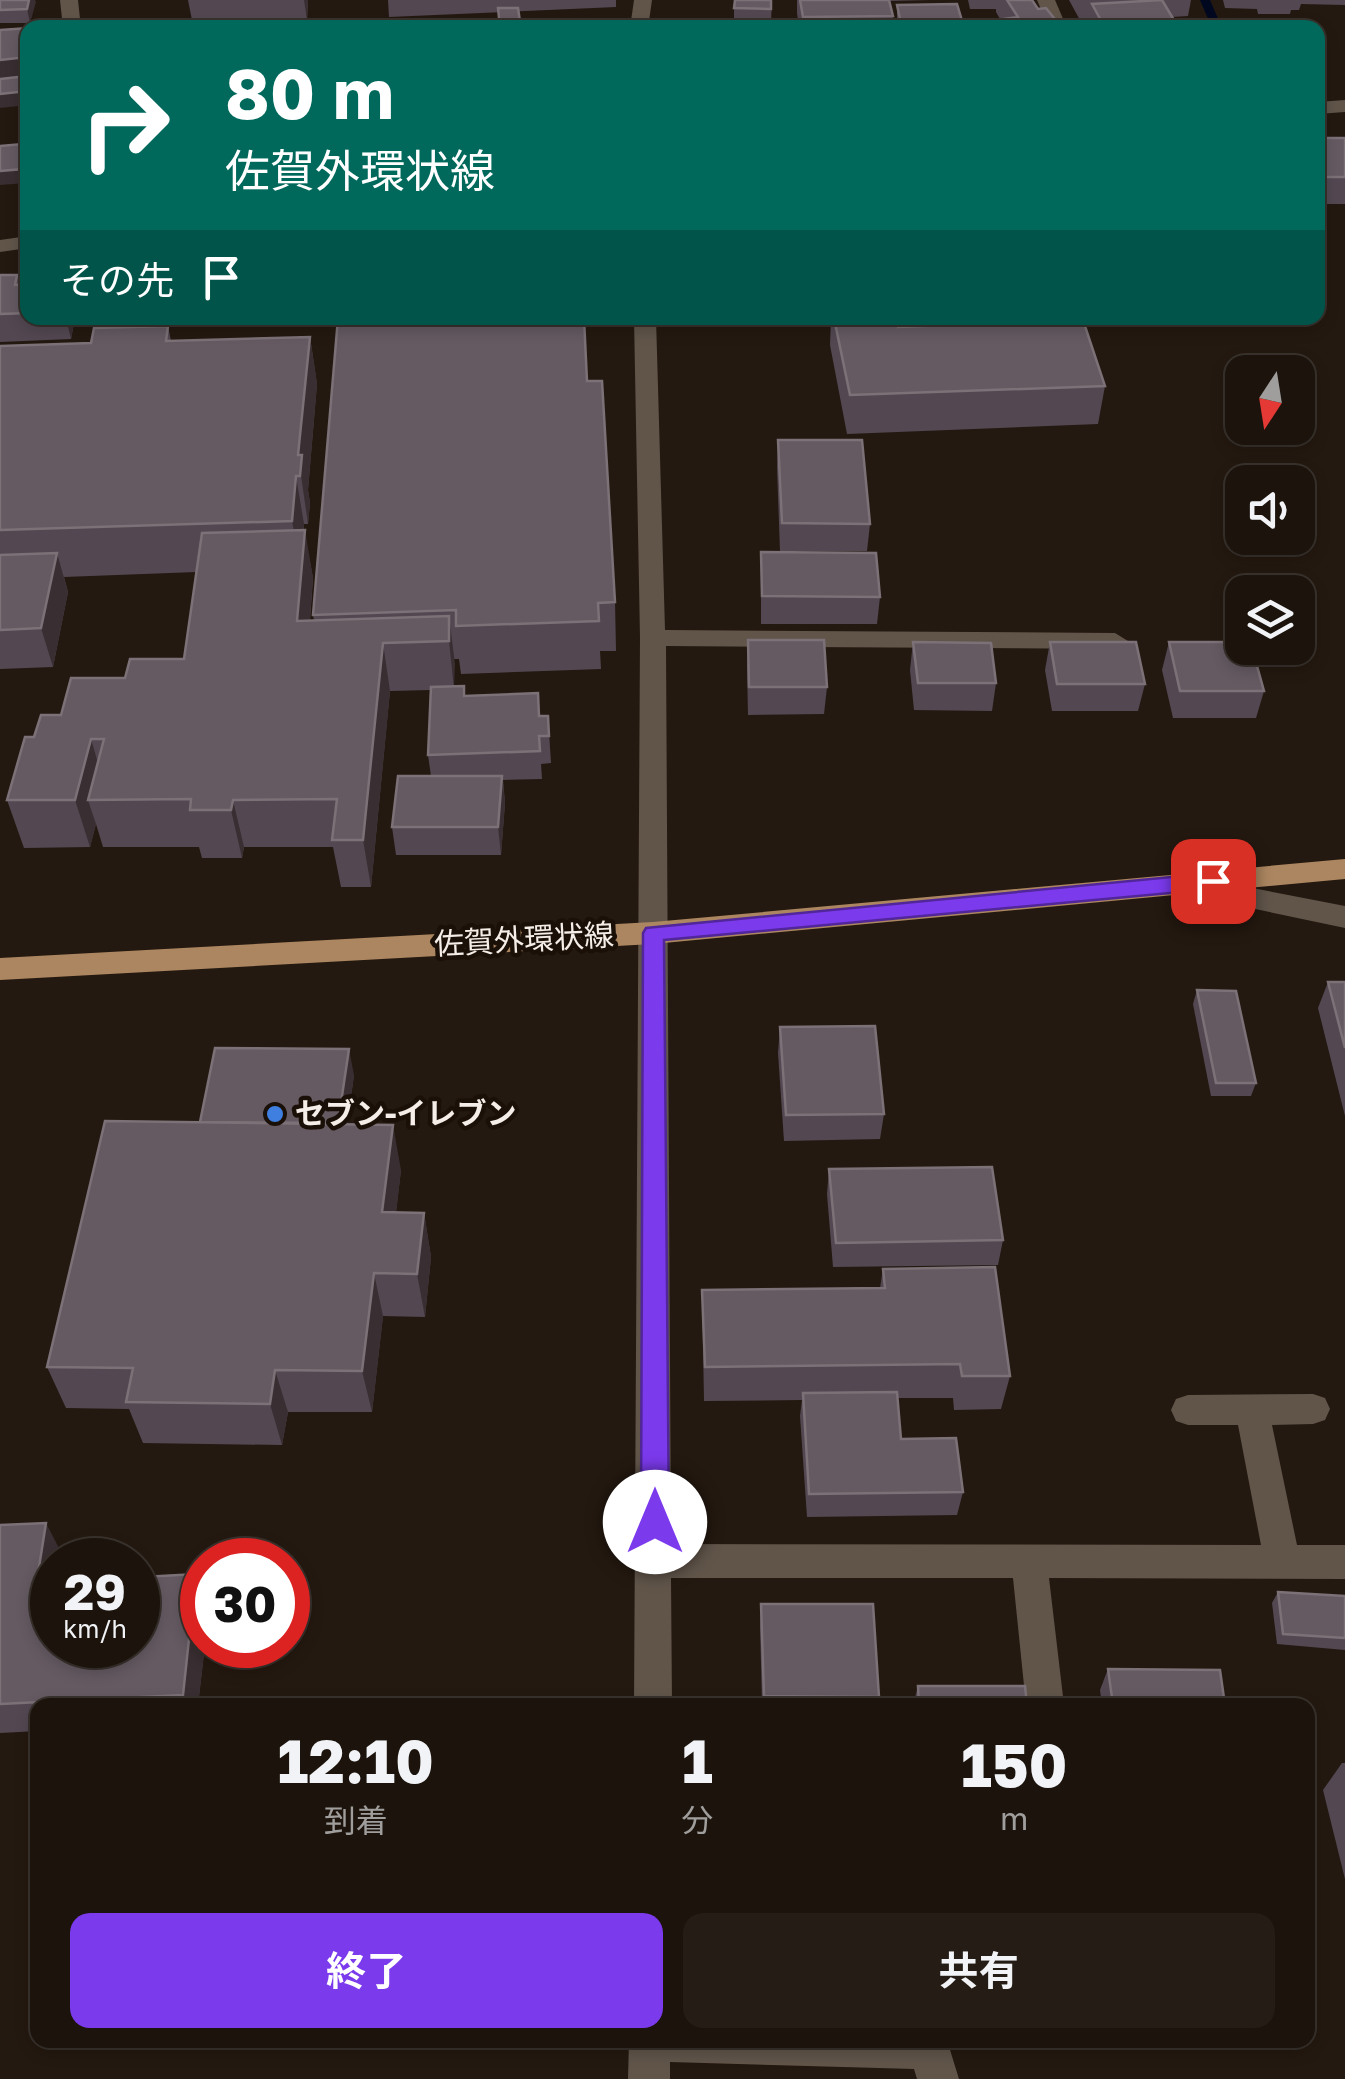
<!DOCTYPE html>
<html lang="ja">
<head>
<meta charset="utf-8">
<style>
  body { margin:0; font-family:"Golos Text","Noto Sans JP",sans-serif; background:#241c15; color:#f1f3f6; height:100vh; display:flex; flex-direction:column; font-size:38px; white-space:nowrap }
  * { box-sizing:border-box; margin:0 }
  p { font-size:32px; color:#a09e9d }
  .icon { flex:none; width:55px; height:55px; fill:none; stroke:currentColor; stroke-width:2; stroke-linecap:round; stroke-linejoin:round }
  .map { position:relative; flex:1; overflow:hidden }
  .side { position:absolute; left:30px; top:1698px; width:1285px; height:350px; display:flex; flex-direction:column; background:#1b130c; border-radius:20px; box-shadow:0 5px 15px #0003,0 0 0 2px #39322d }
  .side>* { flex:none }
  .hud { position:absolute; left:20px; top:20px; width:1305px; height:305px; border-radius:20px; box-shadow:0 5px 15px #0003,0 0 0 2px #39322d; background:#00695c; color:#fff; overflow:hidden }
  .needle { width:65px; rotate:192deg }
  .fabs { position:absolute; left:1225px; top:355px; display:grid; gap:20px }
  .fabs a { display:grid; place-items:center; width:90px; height:90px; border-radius:20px; background:#1b130c; box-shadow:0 5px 15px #0003,0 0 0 2px #39322d; font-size:50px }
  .speed { position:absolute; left:30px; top:1538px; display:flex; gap:20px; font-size:50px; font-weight:700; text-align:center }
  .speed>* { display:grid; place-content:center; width:130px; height:130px; border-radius:50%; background:#1b130c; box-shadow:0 5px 15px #0003,0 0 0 2px #39322d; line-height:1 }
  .speed small { font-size:25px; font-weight:400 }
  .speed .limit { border:15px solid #d22; background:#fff; color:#111 }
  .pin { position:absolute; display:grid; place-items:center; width:85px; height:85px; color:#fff; margin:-42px; border-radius:20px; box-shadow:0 5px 15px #0006 }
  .me { position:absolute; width:110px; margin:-55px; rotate:0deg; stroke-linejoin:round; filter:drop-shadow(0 0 8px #0008) }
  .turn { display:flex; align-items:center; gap:35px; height:210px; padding:0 40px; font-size:45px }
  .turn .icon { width:130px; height:130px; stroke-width:2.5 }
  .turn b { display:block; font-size:70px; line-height:85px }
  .then { display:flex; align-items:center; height:95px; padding:0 40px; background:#0003; gap:20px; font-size:38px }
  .eta { display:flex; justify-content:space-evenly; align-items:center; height:170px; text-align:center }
  .eta b { font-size:60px; font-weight:700; line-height:70px }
  .button { display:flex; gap:20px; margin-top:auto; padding:20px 40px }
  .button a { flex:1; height:115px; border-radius:20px; background:#7c3aed; color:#fff; font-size:40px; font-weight:700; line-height:115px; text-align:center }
  .button a+a { background:#241c15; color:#f1f3f6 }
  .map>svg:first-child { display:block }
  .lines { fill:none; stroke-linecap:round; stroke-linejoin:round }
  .stream { fill:#00081f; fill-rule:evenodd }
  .lane { fill:#61554a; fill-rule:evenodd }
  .street { fill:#61554a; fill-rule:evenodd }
  .secondary { fill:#61554a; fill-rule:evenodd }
  .primary { fill:#ac8660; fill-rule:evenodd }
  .wall { fill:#534852 }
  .shaded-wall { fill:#392e31 }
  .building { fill:#655a62; stroke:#7b7177; stroke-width:2.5 }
  .route { fill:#7c3aed; stroke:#51269a; stroke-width:2.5 }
  .shop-dot { fill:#3f7fe0; stroke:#1a1008; stroke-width:4 }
  .labels { text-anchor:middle; stroke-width:9; stroke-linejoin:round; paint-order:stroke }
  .street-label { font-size:30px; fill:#f5eee8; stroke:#1a1008 }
  .poi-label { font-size:30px; font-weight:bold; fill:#f5eee8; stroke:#1a1008; text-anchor:start }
</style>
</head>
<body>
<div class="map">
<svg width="1345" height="2079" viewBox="0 0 1345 2079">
  <rect width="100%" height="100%" fill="#241910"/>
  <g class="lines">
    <polygon class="stream" points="1200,0 1210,0 1222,28 1212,28"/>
    <polygon class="lane" points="1037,0 1055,0 1067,28 1049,28"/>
    <g class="street">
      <polygon points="60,0 78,0 81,28 63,28"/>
      <polygon points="634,0 652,0 648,28 630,28"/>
      <polygon points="634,318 656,318 665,630 1115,633 1128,641 1115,649 666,646 671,1544 1261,1545 1238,1425 1188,1425 1176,1421 1171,1410 1176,1399 1188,1395 1313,1394 1325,1398 1330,1409 1325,1420 1313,1424 1272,1425 1297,1545 1345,1545 1345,1579 1049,1578 1064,1705 1026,1705 1013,1578 671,1578 672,1705 634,1705 640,638"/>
      <polygon points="1180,874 1345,906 1345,928 1170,891 1166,884 1170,877"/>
      <polygon points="629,2040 947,2040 959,2079 917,2079 914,2069 670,2062 670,2079 628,2079"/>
    </g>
    <g class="secondary">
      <polygon points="1345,100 1345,112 1318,114 1318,102"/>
      <polygon points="28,236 28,248 0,252 0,240"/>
    </g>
    <polygon class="primary" points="1345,859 1345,879 653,944 0,980 0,958 653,922"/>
  </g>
  <g class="wall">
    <polygon points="0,0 35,0 30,23 0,23"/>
    <polygon points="188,0 308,0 307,20 193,25"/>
    <polygon points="388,0 616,0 616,7 389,17"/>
    <polygon points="772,0 771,22 734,21 734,8"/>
    <polygon points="797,0 930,0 889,1 893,16 892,24 897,24 897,5 963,24 962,28 799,28 797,13"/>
    <polygon points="968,0 1032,0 1038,9 1062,28 996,28 997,20 1000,19 996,12 996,9 970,9"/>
    <polygon points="1069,0 1191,0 1188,16 1172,17 1177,28 1089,28 1090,22 1081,22"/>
    <polygon points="1223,0 1345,0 1345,5 1301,4 1299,10 1291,10 1290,14 1258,14 1257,9 1225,8"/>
    <rect x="1318" y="138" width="27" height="66"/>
    <polygon points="0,275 17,275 20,284 28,284 28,318 75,318 71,339 0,342"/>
    <polygon points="178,318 276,318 275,320 179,324"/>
    <polygon points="831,318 895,318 898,327 1105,386 1098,424 847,434 830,345"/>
    <polygon points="168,326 171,341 310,337 317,384 308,490 310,503 308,524 304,524 304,530 313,578 310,620 314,620 313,615 587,381 615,602 616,651 600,651 601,669 461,674 459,659 454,659 454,686 465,696 540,716 548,716 551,763 541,764 542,779 503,780 505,803 501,855 396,855 392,827 431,776 428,755 430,690 390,691 371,887 341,887 333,847 244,847 242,858 202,858 199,847 103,847 96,824 90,847 24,848 7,800 34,737 61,715 125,678 184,659 196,572 64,577 68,592 53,667 0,669 0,346 91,343"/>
    <polygon points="778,440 870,524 867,551 780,551 777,467"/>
    <polygon points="761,552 880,597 877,624 761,624"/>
    <polygon points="748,640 827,687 824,714 748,715 747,667"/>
    <polygon points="913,642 996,683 992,711 914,710 910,670"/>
    <polygon points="1050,642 1145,684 1138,711 1052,711 1045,670"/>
    <polygon points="1169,642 1264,691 1256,718 1173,718 1162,670"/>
    <polygon points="1328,982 1345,982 1345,1116 1318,1008"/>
    <polygon points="1197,990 1256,1083 1251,1096 1211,1096 1193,1004"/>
    <polygon points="780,1027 884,1114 880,1139 784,1141 778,1053"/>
    <polygon points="354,1075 347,1125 401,1170 396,1212 424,1213 431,1257 425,1317 383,1316 372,1412 288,1412 282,1445 143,1443 129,1409 66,1408 47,1367 201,1123"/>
    <polygon points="829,1169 1003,1240 998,1265 833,1267 827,1194"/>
    <polygon points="883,1269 1010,1376 1001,1409 954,1410 953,1398 898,1398 901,1439 963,1492 957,1515 807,1517 800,1416 802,1400 704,1401 702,1290 880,1288"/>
    <polygon points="0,1525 62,1554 52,1560 52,1645 205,1645 198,1705 38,1705 38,1731 0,1733"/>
    <polygon points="1278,1592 1345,1596 1345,1650 1277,1644 1272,1603"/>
    <polygon points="761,1604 879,1697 877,1705 762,1705 760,1626"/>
    <polygon points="1108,1669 1225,1705 1102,1705 1100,1690"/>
    <polygon points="918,1686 1027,1705 913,1705"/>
    <polygon points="1342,1763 1345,1763 1345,1879 1323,1790"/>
    <polygon points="318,2040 400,2040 322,2048"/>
    <polygon points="970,2040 1158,2040 1152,2048 970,2047"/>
  </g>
  <g class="shaded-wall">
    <polygon points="29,0 35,0 36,2 30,23 27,9"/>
    <polygon points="304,0 308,0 307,20"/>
    <polygon points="28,57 28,83 0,86 0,60"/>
    <polygon points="28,91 28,105 0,108 0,94"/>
    <polygon points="22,144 25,158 26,183 0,185 0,171"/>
    <polygon points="66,318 75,318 71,339"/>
    <polygon points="310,337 317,384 308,490 310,503 308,524 298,455"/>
    <polygon points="296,476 304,524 301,569 292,521"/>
    <polygon points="305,530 313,578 306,669 297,621"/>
    <polygon points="57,553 68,592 53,667 41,628"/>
    <polygon points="449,616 455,664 454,689 449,641"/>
    <polygon points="383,643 390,691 371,887 363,840"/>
    <polygon points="91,739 105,787 88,800 96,824 90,847 75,800"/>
    <polygon points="502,776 505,803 501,855 498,827"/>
    <polygon points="233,800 244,847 242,858 231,810"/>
    <polygon points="349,1049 354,1075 344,1149 338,1123"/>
    <polygon points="393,1125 401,1170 391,1256 382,1212"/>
    <polygon points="424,1213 431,1257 425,1317 417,1274"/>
    <polygon points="374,1273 383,1316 372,1412 362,1371"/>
    <polygon points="275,1370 288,1412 282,1445 270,1404"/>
    <polygon points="46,1523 62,1554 62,1560 52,1560 52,1621 34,1599"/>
    <polygon points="196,1574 202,1590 202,1645 205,1645 198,1705 187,1705 183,1695"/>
  </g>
  <g class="building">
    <polygon points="0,0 29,0 27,9 0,10"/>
    <polygon points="735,0 771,0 771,9 734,8"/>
    <polygon points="800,0 889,0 893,16 803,17"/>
    <polygon points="1007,0 1032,0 1038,9 1046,8 1062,28 1003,28 997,20 1018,17"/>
    <polygon points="1162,0 1177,25 1105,28 1092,4"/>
    <polygon points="957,4 963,24 960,24 958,22 901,24 897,5"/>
    <polygon points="498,8 518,8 521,28 500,28"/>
    <polygon points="663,22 698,23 698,28 662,28"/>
    <polygon points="705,22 772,24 772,28 705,28"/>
    <polygon points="958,22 962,28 881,28 880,24"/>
    <polygon points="873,24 875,28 835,28 834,26"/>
    <polygon points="28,28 28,57 0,60 0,30"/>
    <polygon points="28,76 28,91 0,94 0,79"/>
    <rect x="1318" y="138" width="27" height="39"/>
    <polygon points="22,144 23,169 0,171 0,146"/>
    <polygon points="0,275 17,275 15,285 28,284 28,313 0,314"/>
    <polygon points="338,318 584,318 587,381 602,381 615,602 598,603 599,621 456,626 456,610 313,615"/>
    <polygon points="834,318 895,318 898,327 1083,320 1105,386 850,395"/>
    <polygon points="168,326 166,341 310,337 298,455 302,455 300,476 296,476 292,521 0,530 0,346 91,343 94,328"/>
    <polygon points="778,440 862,440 870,524 782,523"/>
    <polygon points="305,530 297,621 449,616 449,641 383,643 363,840 332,840 337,799 233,800 231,810 190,810 191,799 88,800 104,739 91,739 75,800 7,800 25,737 34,737 41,715 61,715 71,678 125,678 130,659 184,659 202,533"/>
    <polygon points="761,552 876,553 880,597 762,596"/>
    <polygon points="57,553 41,628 0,630 0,555"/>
    <polygon points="748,640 824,640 827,687 749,687"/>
    <polygon points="913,642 991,643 996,683 918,683"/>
    <polygon points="1050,642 1136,642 1145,684 1057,684"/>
    <polygon points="1169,642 1242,642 1242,648 1252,648 1264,691 1180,691"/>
    <polygon points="464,686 464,696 538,693 539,716 548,716 549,736 539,736 540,751 428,755 431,687"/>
    <polygon points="398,776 502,776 498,827 392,827"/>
    <polygon points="1328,982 1345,982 1345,1048"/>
    <polygon points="1197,990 1236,991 1256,1083 1216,1083"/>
    <polygon points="875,1026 884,1114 786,1115 780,1027"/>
    <polygon points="215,1048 349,1049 338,1123 200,1122"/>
    <polygon points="105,1121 393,1125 382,1212 424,1213 417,1274 374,1273 362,1371 275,1370 270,1404 126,1402 133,1368 47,1367"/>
    <polygon points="992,1167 1003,1240 836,1243 829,1169"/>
    <polygon points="995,1267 1010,1376 962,1376 960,1364 705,1367 702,1290 885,1288 883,1269"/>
    <polygon points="897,1392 901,1439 956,1438 963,1492 809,1494 803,1393"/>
    <polygon points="46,1523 34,1599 52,1598 52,1645 138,1645 138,1594 141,1594 143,1577 196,1574 183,1695 0,1704 0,1525"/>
    <polygon points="1278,1592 1345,1596 1345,1638 1283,1634"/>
    <polygon points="761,1604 873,1604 879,1697 764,1696"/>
    <polygon points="1108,1669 1220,1670 1225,1705 1113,1705"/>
    <polygon points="918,1686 1025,1686 1027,1705 919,1705"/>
  </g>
  <polygon class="route" points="1213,873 1224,881 1213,889 664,940 669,1522 665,1531 655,1535 645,1531 641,1522 643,933 646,928"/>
  <circle class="shop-dot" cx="275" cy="1114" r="10"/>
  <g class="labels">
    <g class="street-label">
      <text transform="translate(524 940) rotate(-3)" y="10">佐賀外環状線</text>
    </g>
    <g class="poi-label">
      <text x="295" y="1124">セブン-イレブン</text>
    </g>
  </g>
</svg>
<div class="fabs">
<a><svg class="needle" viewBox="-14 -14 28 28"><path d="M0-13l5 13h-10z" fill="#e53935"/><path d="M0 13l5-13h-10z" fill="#a09e9d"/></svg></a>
<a><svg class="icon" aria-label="sound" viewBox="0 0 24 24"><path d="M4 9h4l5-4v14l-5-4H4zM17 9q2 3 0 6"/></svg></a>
<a><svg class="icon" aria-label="layers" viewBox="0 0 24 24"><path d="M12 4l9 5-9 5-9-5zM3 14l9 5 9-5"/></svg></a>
</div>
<div class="speed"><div>29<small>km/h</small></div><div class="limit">30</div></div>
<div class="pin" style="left:1213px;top:881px;background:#d93025"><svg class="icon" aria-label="arrive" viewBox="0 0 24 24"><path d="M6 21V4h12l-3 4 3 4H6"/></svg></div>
<svg class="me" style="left:655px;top:1522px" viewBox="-20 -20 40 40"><circle r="19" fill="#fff"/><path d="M0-13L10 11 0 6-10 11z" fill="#7c3aed"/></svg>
<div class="hud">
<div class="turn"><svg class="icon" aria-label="right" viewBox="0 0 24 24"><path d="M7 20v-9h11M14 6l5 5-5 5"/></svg><div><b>80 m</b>佐賀外環状線</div></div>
<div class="then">その先<svg class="icon" aria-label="arrive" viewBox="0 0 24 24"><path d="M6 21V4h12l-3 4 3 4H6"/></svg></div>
</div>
<section class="side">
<div class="eta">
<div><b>12:10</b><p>到着</p></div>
<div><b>1</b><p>分</p></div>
<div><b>150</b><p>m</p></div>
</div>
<div class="button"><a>終了</a><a>共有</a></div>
</section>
</div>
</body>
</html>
